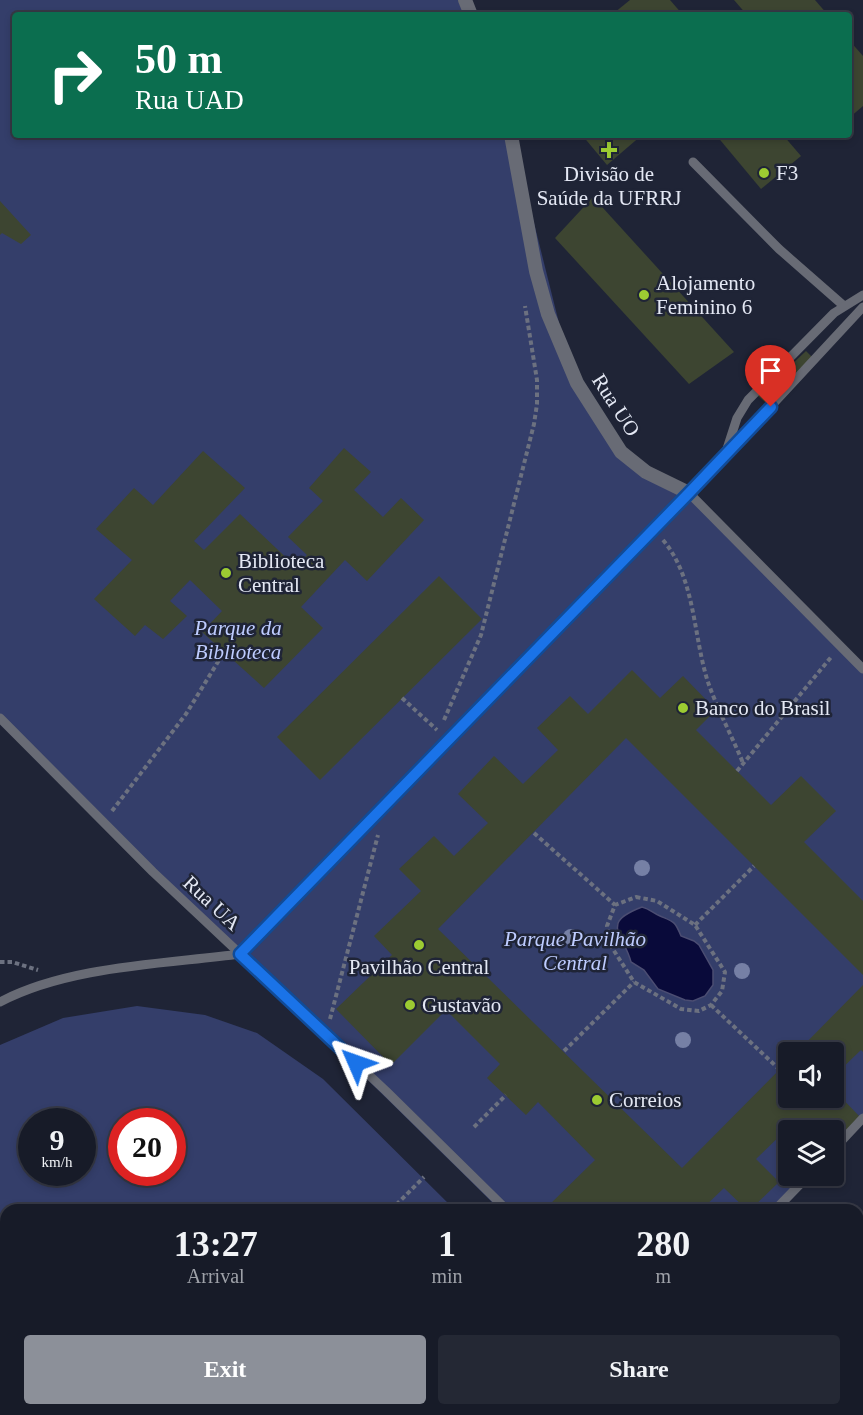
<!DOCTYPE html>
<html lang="en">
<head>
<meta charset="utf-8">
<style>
  body { margin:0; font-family:"Times New Roman",serif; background:#242834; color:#f1f3f6; height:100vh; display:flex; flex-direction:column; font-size:22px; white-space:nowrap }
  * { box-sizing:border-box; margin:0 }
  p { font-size:20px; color:#9ea1a8 }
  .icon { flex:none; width:33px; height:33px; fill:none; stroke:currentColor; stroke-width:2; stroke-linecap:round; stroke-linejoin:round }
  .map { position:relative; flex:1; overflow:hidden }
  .side { position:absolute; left:0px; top:1204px; width:864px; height:212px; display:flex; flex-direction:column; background:#171b28; border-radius:18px 18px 0 0; box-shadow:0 3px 9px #0003,0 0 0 2px #363945 }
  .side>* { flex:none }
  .guide { position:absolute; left:12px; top:12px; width:840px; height:126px; border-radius:6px; box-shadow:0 3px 9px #0003,0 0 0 2px #363945; background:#0b6e4f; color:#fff; overflow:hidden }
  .buttons { position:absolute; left:778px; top:1042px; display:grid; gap:12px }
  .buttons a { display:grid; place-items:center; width:66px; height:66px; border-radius:6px; background:#171b28; box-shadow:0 3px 9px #0003,0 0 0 2px #363945; font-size:30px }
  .speed { position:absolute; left:18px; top:1108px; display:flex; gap:12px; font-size:30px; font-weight:700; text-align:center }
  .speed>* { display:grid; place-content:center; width:78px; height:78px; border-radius:50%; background:#171b28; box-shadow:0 3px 9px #0003,0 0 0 2px #363945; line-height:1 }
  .speed small { font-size:15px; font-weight:400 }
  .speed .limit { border:9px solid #d22; background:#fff; color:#111 }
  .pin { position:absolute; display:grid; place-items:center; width:51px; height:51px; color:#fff; margin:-62px -26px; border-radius:50% 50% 50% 0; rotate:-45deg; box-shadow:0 0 6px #0007 }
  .pin .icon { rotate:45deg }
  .me { position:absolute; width:66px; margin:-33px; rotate:313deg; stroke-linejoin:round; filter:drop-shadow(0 0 4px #0008) }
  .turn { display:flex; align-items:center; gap:21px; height:126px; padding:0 24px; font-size:27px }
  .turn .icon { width:78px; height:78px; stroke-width:2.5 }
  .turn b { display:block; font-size:42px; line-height:51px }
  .eta { display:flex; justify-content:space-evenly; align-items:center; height:102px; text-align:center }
  .eta b { font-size:36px; font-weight:600; line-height:42px }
  .button { display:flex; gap:12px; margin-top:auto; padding:12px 24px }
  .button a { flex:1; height:69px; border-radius:6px; background:#8c9099; color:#fff; font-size:24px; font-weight:600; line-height:69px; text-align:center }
  .button a+a { background:#242834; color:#f1f3f6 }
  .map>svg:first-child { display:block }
  .green { fill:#343e6a; fill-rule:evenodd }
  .water { fill:#090a3a; stroke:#4b4d72; stroke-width:1.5 }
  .building { fill:#3d4531 }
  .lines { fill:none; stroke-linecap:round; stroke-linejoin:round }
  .path { stroke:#6c7180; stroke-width:4; stroke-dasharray:4.5 3; stroke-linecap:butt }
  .service { stroke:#686b75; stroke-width:9 }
  .pedestrian { stroke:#686b75; stroke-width:14 }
  .tree { fill:#7680a5 }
  .route-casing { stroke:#114b97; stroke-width:15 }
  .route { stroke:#1a73e8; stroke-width:10 }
  .poi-dot { fill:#9ccb32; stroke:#1f2436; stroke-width:2 }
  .labels { text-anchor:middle; stroke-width:5; stroke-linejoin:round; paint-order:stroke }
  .poi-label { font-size:21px; fill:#e4e8f4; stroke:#1f2436; text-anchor:start }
  .street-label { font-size:21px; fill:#e4e8f4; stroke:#1f2436 }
  .park-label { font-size:21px; font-style:italic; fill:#beccff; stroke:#1f2436 }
</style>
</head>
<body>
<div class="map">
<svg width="863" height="1415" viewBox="0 0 863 1415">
  <rect width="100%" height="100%" fill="#1f2436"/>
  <g class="green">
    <path d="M0,0H458L464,15H15V135H512L571,371L621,452L689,493L863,669V1118L834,1131H789V1176H808L775,1210H500L0,718ZM789,1053H834V1098H789Z"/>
    <path d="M137,1006L205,1015L257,1033L323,1079L455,1210H6V1410H599L600,1415H0V1045L63,1018ZM32,1122H82V1173H32ZM122,1122H172V1173H122Z"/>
  </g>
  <path class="water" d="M642,907C650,909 653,913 660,916C674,922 675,921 681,936L694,941L699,945L713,970V985L705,996L693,1001L685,1000L658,989L644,970L631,962C624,934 599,923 642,907Z"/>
  <g class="building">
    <polygon points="630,0 670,0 683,15 616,15 614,13"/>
    <polygon points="734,0 815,0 828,15 747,15"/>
    <polygon points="849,40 863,56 863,106 849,118"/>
    <polygon points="582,135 642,135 607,165"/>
    <polygon points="716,135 783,135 801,156 761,189"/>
    <polygon points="593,197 734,352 689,384 555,238"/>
    <polygon points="0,201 31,235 21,244 2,233 0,235"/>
    <polygon points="806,351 813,358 768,405 758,396"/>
    <polygon points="344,448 371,472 354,490 383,517 401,498 424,520 367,581 345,560 301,607 323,628 264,688 202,632 222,611 190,580 170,601 187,616 163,639 145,625 135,636 94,599 132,560 96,529 134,488 153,505 203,451 245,488 194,541 204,550 240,514 295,566 307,555 288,537 323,501 309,488"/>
    <polygon points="439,576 482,619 320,780 277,737"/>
    <polygon points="632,670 660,698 683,676 716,710 696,730 771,805 801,776 836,811 804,842 863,901 863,975 626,738 438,929 682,1168 789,1060 789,1098 834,1098 834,1090 861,1118 834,1144 834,1131 805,1131 795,1121 756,1159 779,1182 750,1210 747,1210 724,1188 701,1210 662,1210 660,1208 657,1210 544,1210 595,1160 538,1102 526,1115 487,1078 500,1064 446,1010 391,1065 336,1009 392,955 374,936 421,891 399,869 434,836 454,856 488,823 458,794 494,756 523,784 558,750 537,728 570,696 588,714"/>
    <polygon points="863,985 863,1052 861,1050 834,1076 834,1053 796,1053"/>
  </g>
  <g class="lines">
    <g class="path">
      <path d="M663,540C695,578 693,633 707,679C716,707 732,736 743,763"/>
      <polyline points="402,698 437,730"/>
      <polyline points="444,720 481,635 534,424 537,404 537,380 525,306"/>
      <polyline points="737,771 832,656"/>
      <polyline points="112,811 186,714 224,652"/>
      <polyline points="534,833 615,905"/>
      <polygon points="636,897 657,901 695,925 725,972 722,991 711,1005 699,1011 681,1009 634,982 609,943 607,926 615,905"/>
      <polyline points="695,925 754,866"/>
      <polyline points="0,962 12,962 38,970"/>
      <polyline points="711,1005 780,1070"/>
      <polyline points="330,1019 378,835"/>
      <polyline points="564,1051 634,982"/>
      <polyline points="474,1127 506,1095"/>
      <polyline points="391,1210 424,1177"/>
      <polyline points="192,1415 197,1410"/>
    </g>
    <g class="service">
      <polyline points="693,162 779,249 844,306"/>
      <polyline points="726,452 737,418 748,400 834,313 863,295"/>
      <polyline points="689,493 863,669"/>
      <polyline points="0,718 153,872 386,1091 507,1210"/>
      <polyline points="240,954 724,457 863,307"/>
      <path d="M0,1002C68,966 164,964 240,954"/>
      <polyline points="834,1149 863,1118"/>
      <polyline points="775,1210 808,1176"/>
      <polyline points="701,1410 706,1415"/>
      <polyline points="634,1415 634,1410"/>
    </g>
    <g class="pedestrian">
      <polyline points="465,0 471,15"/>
      <polyline points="511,135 536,271 548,314 577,383 621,452 646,472 689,493"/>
    </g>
  </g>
  <g class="tree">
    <circle cx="642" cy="868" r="8"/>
    <circle cx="571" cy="937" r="8"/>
    <circle cx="742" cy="971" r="8"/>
    <circle cx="683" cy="1040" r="8"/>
  </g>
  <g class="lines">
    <defs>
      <polyline id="route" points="356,1063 240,954 689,493 771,407"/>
    </defs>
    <use href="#route" class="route-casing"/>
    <use href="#route" class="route"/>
  </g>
  <g class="poi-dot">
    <path d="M606 141h6v6h6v6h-6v6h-6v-6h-6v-6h6z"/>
    <circle cx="764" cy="173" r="6"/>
    <circle cx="644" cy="295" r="6"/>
    <circle cx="226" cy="573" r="6"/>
    <circle cx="683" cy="708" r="6"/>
    <circle cx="419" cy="945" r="6"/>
    <circle cx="410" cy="1005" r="6"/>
    <circle cx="597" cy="1100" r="6"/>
  </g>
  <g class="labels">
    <g class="poi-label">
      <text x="776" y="180">F3</text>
      <text x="609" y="181" text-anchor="middle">Divisão de<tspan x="609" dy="24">Saúde da UFRRJ</tspan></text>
      <text x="656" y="290">Alojamento<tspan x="656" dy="24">Feminino 6</tspan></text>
      <text x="238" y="568">Biblioteca<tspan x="238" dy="24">Central</tspan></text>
      <text x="695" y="715">Banco do Brasil</text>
      <text x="419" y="974" text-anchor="middle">Pavilhão Central</text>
      <text x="422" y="1012">Gustavão</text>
      <text x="609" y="1107">Correios</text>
    </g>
    <g class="street-label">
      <text transform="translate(616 405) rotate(57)" y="7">Rua UO</text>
      <text transform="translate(212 903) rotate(43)" y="7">Rua UA</text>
    </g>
    <g class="park-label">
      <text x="238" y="635">Parque da<tspan x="238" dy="24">Biblioteca</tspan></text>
      <text x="575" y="946">Parque Pavilhão<tspan x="575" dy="24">Central</tspan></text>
    </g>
  </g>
</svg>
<div class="buttons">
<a><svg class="icon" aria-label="sound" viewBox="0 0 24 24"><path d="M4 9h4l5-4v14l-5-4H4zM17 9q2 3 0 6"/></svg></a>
<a><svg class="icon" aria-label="layers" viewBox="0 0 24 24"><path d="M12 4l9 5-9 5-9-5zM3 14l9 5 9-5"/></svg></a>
</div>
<div class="speed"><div>9<small>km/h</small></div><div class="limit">20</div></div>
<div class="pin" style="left:771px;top:407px;background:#d93025"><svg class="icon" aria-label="arrive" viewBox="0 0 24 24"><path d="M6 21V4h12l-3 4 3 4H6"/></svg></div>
<svg class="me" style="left:356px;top:1063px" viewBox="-20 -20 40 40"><path d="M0-17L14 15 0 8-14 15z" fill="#1a73e8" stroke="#fff" stroke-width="4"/></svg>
<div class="guide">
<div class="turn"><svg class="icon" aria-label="right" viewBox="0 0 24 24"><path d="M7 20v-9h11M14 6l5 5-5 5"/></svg><div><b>50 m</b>Rua UAD</div></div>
</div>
<section class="side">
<div class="eta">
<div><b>13:27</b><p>Arrival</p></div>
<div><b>1</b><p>min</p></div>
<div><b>280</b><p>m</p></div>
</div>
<div class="button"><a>Exit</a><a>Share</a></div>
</section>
</div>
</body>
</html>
